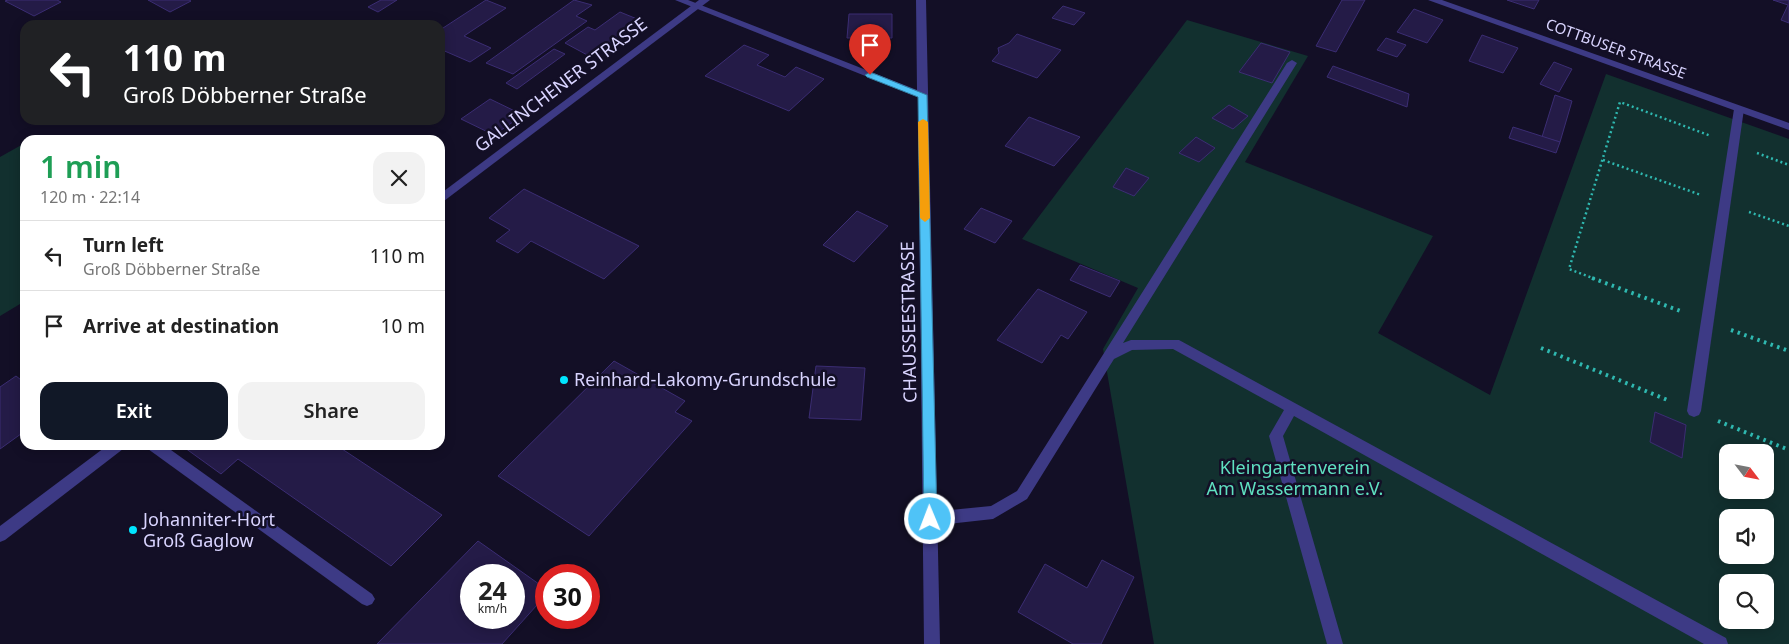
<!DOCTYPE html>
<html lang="en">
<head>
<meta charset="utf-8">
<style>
  body { margin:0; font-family:"Noto Sans",sans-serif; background:#f2f2f2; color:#222; height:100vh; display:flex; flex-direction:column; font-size:19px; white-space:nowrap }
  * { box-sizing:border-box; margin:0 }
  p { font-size:16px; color:#767676 }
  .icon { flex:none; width:28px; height:28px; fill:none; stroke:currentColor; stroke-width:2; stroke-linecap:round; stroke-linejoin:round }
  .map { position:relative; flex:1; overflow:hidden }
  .drawer { position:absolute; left:20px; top:135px; width:425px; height:315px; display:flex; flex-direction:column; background:#fff; border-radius:15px; box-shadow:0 2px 12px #0003 }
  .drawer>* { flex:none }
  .top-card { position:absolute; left:20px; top:20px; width:425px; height:105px; border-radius:15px; box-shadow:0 2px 12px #0003; background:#202124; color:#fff; overflow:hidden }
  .needle { width:32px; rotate:122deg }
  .tools { position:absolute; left:1719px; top:444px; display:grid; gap:10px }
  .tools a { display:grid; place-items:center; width:55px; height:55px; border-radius:10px; background:#fff; box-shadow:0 2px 12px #0003; font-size:25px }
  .speed { position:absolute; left:460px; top:564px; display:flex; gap:10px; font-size:25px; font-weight:700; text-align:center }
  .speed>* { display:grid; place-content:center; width:65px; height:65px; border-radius:50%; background:#fff; box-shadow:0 2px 12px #0003; line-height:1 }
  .speed small { font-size:12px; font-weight:400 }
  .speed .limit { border:8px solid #d22; background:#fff; color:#111 }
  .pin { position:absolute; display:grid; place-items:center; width:42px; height:42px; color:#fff; margin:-51px -21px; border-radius:50% 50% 50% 0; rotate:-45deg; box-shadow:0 0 5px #0007 }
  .pin .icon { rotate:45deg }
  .me { position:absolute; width:55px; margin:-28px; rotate:359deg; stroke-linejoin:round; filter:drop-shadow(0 0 4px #0008) }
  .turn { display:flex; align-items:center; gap:18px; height:105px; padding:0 20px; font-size:22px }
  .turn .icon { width:65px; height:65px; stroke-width:2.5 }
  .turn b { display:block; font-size:35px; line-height:42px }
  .round { display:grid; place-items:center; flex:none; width:52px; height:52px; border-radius:15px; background:#f2f2f2 }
  .headline { display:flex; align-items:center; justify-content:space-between; height:85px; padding:0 20px }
  h1 { font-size:30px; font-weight:600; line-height:38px; color:#1e9e55 }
  .action { display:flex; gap:10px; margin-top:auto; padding:10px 20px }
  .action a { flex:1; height:58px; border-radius:15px; background:#111827; color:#fff; font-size:20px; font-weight:600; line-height:58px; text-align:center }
  .action a+a { background:#f2f2f2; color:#222 }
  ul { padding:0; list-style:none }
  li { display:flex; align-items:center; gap:15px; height:70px; padding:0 20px; border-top:1px solid #e0e0e0 }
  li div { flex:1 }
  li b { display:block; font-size:19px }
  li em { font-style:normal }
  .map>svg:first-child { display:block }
  .green { fill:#12302f; fill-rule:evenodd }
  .building { fill:#241b47; stroke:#3b2d73; fill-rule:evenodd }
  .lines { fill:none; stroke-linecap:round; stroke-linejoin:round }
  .path-far1 { stroke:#2fb8b0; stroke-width:2.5; stroke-dasharray:2 3; stroke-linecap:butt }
  .path { stroke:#2fb8b0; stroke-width:4; stroke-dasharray:2.5 4.5; stroke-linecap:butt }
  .service { fill:#3d3a85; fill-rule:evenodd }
  .minor { fill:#3d3a85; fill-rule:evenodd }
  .tertiary { fill:#3d3a85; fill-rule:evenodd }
  .route { fill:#4fc3f7; stroke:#337fa1 }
  .slow { fill:#f59e0b }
  .poi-dot { fill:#00e5ff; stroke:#130f26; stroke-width:2 }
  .labels { text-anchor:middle; stroke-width:5; stroke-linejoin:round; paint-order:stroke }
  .far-street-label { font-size:15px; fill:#d9d4ff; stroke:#130f26 }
  .street-label { font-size:18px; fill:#d9d4ff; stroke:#130f26 }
  .poi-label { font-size:18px; fill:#d9d4ff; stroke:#130f26; text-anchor:start }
  .park-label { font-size:18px; fill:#5fe0c0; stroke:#130f26 }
</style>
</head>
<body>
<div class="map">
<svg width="1789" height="644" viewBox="0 0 1789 644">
  <rect width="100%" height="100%" fill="#130f26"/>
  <g class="green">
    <path d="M1187,20L1308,56L1245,162L1433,236L1378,333L1490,395L1606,74L1789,139V644H1154L1103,349L1138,288L1022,239ZM1728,452H1765V490H1728ZM1728,518H1765V555H1728ZM1728,582H1765V620H1728Z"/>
    <polygon points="25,143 25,301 0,316 0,157"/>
  </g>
  <g class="building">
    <polygon points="8,0 57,0 61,2 34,16 5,1"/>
    <polygon points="148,0 189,0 191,1 170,12"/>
    <polygon points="381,0 397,0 378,12 368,7"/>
    <polygon points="486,0 506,8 464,36 491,48 470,62 440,49 440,30"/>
    <polygon points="574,0 592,5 576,16 587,21 513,74 486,63"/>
    <polygon points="1342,0 1365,0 1336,52 1316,46"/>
    <polygon points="1507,0 1539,0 1534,9"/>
    <polygon points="1773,0 1789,0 1789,23 1781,20 1788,5"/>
    <polygon points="1063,6 1085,13 1074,25 1052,18"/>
    <polygon points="1414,9 1443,20 1427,43 1397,32"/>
    <polygon points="620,12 642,21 591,57 565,43 588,27 595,30"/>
    <polygon points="849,14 892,14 892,38 847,38"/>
    <polygon points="1017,34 1061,50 1037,78 992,61 999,53 998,48 1009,43"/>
    <polygon points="1482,35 1518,48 1503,73 1469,61"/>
    <polygon points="1386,38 1406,45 1397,57 1377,50"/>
    <polygon points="1261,43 1290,52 1272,83 1239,72"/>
    <polygon points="744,45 769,55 757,65 785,77 796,67 824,79 789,111 705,76"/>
    <polygon points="554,49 565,54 517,89 506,83"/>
    <polygon points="1554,62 1572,69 1559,92 1540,84"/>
    <polygon points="1333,66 1409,94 1407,107 1327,77"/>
    <polygon points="1555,95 1572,101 1560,142 1542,137"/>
    <polygon points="490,99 523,115 494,135 461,119"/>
    <polygon points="1229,105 1248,116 1233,129 1212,118"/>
    <polygon points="1029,117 1080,137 1054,166 1005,146"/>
    <polygon points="1513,127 1560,142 1556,153 1509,138"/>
    <polygon points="1196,137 1215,148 1199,162 1179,153"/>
    <polygon points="1126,168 1149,178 1134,196 1113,187"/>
    <polygon points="524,189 639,246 604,279 531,241 518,253 496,241 510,230 489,218"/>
    <polygon points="981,208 1012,221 995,243 964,229"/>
    <polygon points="857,211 888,226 854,262 823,245"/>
    <polygon points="1080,265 1120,281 1110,297 1070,280"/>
    <polygon points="1038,289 1087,312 1068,339 1061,335 1042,363 997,340"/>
    <polygon points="614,361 685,401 675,412 692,421 589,536 498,476"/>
    <polygon points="816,366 865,368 861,420 809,418"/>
    <polygon points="16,376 25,383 25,431 0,449 0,387"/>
    <polygon points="1655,412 1686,425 1682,458 1650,442"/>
    <polygon points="188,445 336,445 442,515 391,566 238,459 221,474 185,448"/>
    <path d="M478,541L546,589V595L502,644H377ZM471,575H514V618H471Z"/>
    <polygon points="1102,560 1134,577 1101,644 1073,644 1018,612 1045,564 1087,588"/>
  </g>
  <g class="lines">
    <g class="path-far1">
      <polyline points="1757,153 1789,165"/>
      <polyline points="1603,160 1701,195"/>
      <polyline points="1749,212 1789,226"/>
      <polyline points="1595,279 1569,269 1620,102 1711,136"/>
    </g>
    <g class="path">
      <polyline points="1592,278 1683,312"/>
      <polyline points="1731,330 1789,351"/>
      <polyline points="1541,348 1670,401"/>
      <polyline points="1718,421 1789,450"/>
    </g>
    <g class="service">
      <polygon points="1292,60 1297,63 1123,343 1131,340 1179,340 1726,638 1728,644 1704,644 1294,416 1283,436 1343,644 1327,644 1269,436 1284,410 1173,349 1132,350 1114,359 1027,499 993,519 930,526 925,524 923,519 925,514 930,512 991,506 1017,491 1287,63"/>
      <polygon points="1739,106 1744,109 1701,411 1699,415 1694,417 1689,415 1687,411 1734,109"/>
      <polygon points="146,445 164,445 372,594 375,599 372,604 367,606 362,604 148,449"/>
    </g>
    <g class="minor">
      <polygon points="675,0 688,0 917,90 916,0 926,0 940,644 924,644 918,97"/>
      <polygon points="1428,0 1442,0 1789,123 1789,130"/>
    </g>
    <g class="tertiary">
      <polygon points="699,0 710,0 440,204 440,194"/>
      <polygon points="108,445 125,445 123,449 5,540 0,542 0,526"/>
    </g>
  </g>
  <polygon class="route" points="870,72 927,95 937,519 935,523 930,525 925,523 924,519 918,97 867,77 865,75"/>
  <polygon class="slow" points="923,119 928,122 930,218 925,222 920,218 918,122"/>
  <g class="poi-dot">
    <circle cx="564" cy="380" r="5"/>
    <circle cx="133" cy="530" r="5"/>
  </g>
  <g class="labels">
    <g class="far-street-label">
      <text transform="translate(1616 49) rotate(20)" y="5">COTTBUSER STRASSE</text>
    </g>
    <g class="street-label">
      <text transform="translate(561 85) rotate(-37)" y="6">GALLINCHENER STRASSE</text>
      <text transform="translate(909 322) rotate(-91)" y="6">CHAUSSEESTRASSE</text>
    </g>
    <g class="poi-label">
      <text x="574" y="386">Reinhard-Lakomy-Grundschule</text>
      <text x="143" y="526">Johanniter-Hort<tspan x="143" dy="21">Groß Gaglow</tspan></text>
    </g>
    <g class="park-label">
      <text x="1295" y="474">Kleingartenverein<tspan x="1295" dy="21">Am Wassermann e.V.</tspan></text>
    </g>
  </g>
</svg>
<div class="tools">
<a><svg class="needle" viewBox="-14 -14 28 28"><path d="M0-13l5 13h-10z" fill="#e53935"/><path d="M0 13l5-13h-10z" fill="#767676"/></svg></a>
<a><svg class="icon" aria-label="sound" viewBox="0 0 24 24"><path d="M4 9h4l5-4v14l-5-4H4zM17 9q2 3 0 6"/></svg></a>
<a><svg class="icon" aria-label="search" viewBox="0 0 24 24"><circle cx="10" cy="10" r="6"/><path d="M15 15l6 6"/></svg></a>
</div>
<div class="speed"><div>24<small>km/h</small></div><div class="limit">30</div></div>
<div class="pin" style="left:870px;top:75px;background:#d93025"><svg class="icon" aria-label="arrive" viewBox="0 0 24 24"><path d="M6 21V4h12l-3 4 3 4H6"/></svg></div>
<svg class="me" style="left:930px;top:519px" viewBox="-20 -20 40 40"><circle r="17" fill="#4fc3f7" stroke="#fff" stroke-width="3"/><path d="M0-11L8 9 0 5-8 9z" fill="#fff"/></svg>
<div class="top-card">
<div class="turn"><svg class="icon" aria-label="left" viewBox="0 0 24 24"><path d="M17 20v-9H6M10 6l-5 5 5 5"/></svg><div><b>110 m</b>Groß Döbberner Straße</div></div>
</div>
<section class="drawer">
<div class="headline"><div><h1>1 min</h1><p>120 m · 22:14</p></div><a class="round"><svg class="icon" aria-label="close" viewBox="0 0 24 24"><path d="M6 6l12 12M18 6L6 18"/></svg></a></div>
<ul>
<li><svg class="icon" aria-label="left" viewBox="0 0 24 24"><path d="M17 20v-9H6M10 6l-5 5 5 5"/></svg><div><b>Turn left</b><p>Groß Döbberner Straße</p></div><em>110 m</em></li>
<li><svg class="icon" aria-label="arrive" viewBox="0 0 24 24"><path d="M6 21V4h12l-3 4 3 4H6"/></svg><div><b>Arrive at destination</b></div><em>10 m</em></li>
</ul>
<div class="action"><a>Exit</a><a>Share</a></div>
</section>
</div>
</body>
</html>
